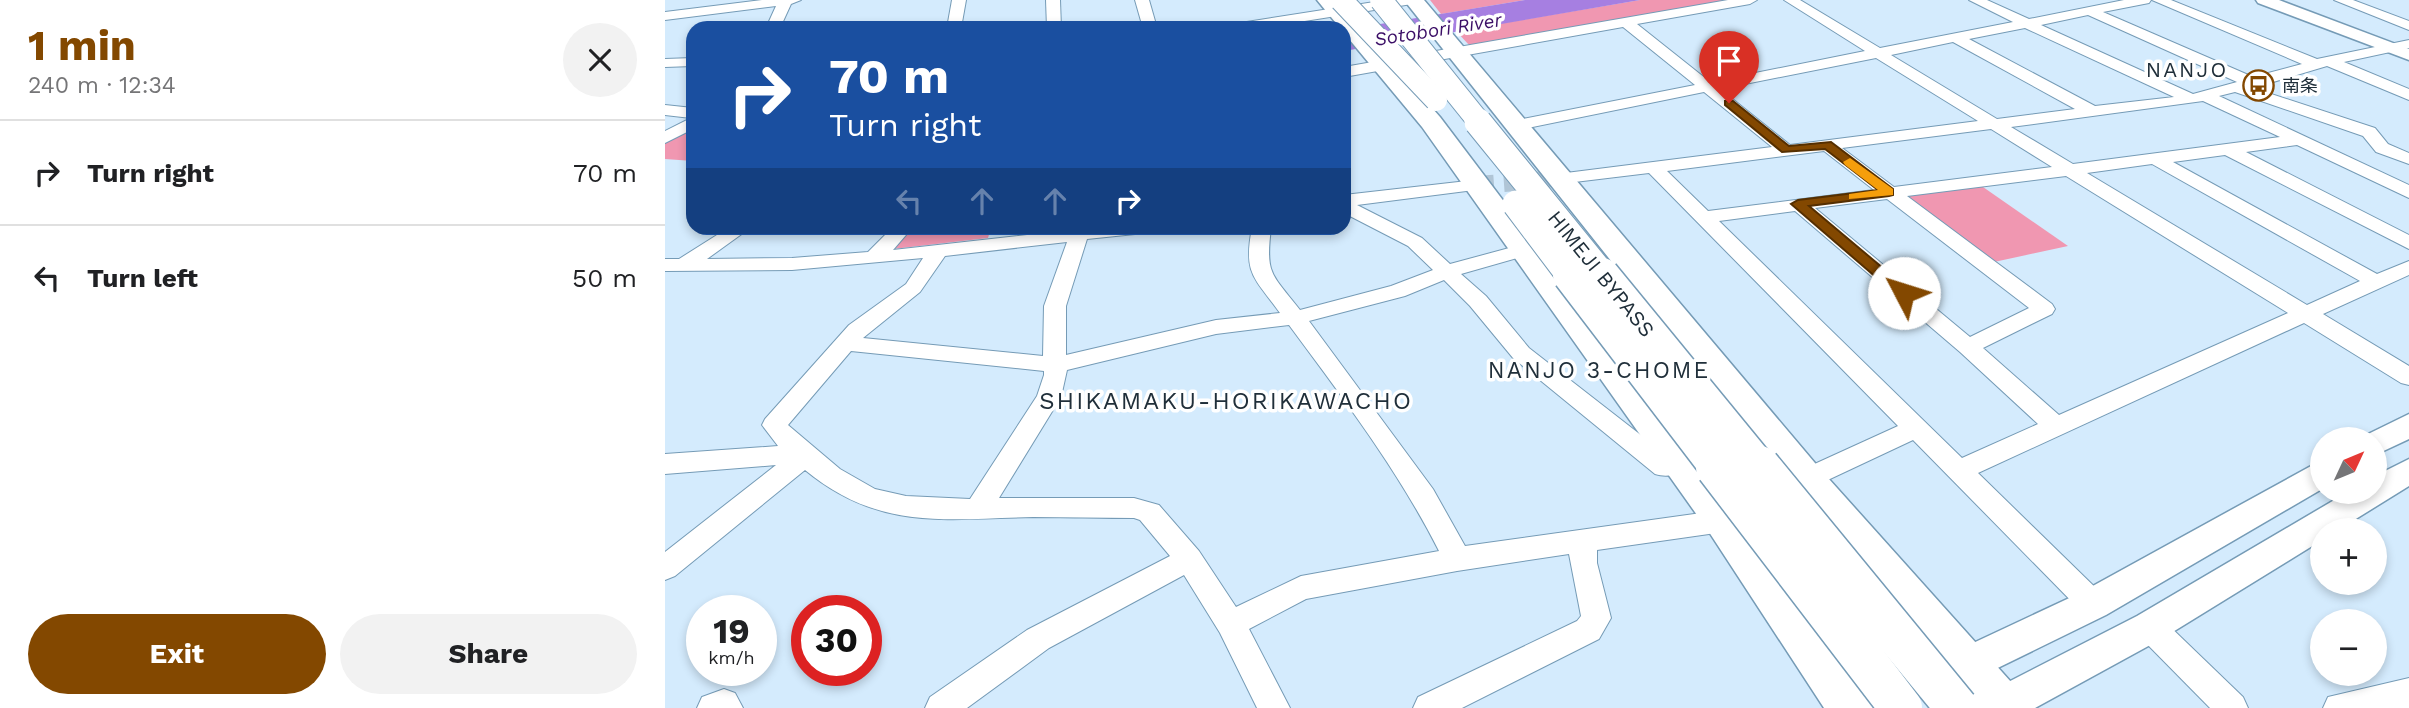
<!DOCTYPE html>
<html lang="en">
<head>
<meta charset="utf-8">
<style>
  body { margin:0; font-family:"Work Sans","Noto Sans JP",sans-serif; background:#f2f2f2; color:#202124; height:100vh; display:flex; flex-direction:column; font-size:26px; white-space:nowrap }
  * { box-sizing:border-box; margin:0 }
  p { font-size:23px; color:#757577 }
  .icon { flex:none; width:38px; height:38px; fill:none; stroke:currentColor; stroke-width:2; stroke-linecap:round; stroke-linejoin:round }
  .map { position:relative; flex:1; overflow:hidden }
  .panel { display:flex; flex-direction:column; background:#fff; width:665px }
  .panel>* { flex:none }
  .banner { position:absolute; left:21px; top:21px; width:665px; height:214px; border-radius:21px; box-shadow:0 4px 10px #0003; background:#1a4fa0; color:#fff; overflow:hidden }
  .needle { width:46px; rotate:46deg }
  .controls { position:absolute; left:1645px; top:427px; display:grid; gap:14px }
  .controls a { display:grid; place-items:center; width:77px; height:77px; border-radius:50%; background:#fff; box-shadow:0 4px 10px #0003; font-size:35px }
  .speed { position:absolute; left:21px; top:595px; display:flex; gap:14px; font-size:35px; font-weight:700; text-align:center }
  .speed>* { display:grid; place-content:center; width:91px; height:91px; border-radius:50%; background:#fff; box-shadow:0 4px 10px #0003; line-height:1 }
  .speed small { font-size:18px; font-weight:400 }
  .speed .limit { border:10px solid #d22; background:#fff; color:#111 }
  .pin { position:absolute; display:grid; place-items:center; width:60px; height:60px; color:#fff; margin:-72px -30px; border-radius:50% 50% 50% 0; rotate:-45deg; box-shadow:0 0 7px #0007 }
  .pin .icon { rotate:45deg }
  .me { position:absolute; width:77px; margin:-38px; rotate:310deg; stroke-linejoin:round; filter:drop-shadow(0 0 5px #0008) }
  .turn { display:flex; align-items:center; gap:24px; height:147px; padding:0 28px; font-size:32px }
  .turn .icon { width:91px; height:91px; stroke-width:2.5 }
  .turn b { display:block; font-size:49px; line-height:60px }
  .lanes { display:flex; align-items:center; height:66px; padding:0 28px; background:#0003; justify-content:center; gap:35px; direction:ltr }
  .lanes .off { opacity:.35 }
  .round { display:grid; place-items:center; flex:none; width:74px; height:74px; border-radius:37px; background:#f2f2f2 }
  .summary { display:flex; align-items:center; justify-content:space-between; height:119px; padding:0 28px }
  h1 { font-size:42px; font-weight:700; line-height:52px; color:#834800 }
  .action { display:flex; gap:14px; margin-top:auto; padding:14px 28px }
  .action a { flex:1; height:80px; border-radius:42px; background:#834800; color:#fff; font-size:28px; font-weight:700; line-height:80px; text-align:center }
  .action a+a { background:#f2f2f2; color:#202124 }
  ul { padding:0; list-style:none }
  li { display:flex; align-items:center; gap:21px; height:105px; padding:0 28px; border-top:2px solid #e0e0e0 }
  li div { flex:1 }
  li b { display:block; font-size:26px }
  li em { font-style:normal }
  main { display:flex; flex:1; min-height:0 }
  .map>svg:first-child { display:block }
  .green { fill:#f097b1 }
  .water { fill:#a67fe1 }
  .lines { fill:none; stroke-linecap:round; stroke-linejoin:round }
  .minor-tunnel { stroke:#b0c5d6; stroke-width:18; stroke-dasharray:18 10; stroke-linecap:butt }
  .minor-casing { stroke:#759bb6; stroke-width:2 }
  .major-casing { stroke:#759bb6; stroke-width:3 }
  .highway-casing { stroke:#759bb6; stroke-width:3 }
  .minor { fill:#fff; fill-rule:evenodd }
  .major { fill:#fff; fill-rule:evenodd }
  .highway { fill:#fff; fill-rule:evenodd }
  .highway-bridge-far3-casing { stroke:#759bb6; stroke-width:24; stroke-linecap:butt }
  .highway-bridge-far2-casing { stroke:#759bb6; stroke-width:29; stroke-linecap:butt }
  .highway-bridge-far1-casing { stroke:#759bb6; stroke-width:37; stroke-linecap:butt }
  .highway-bridge-casing { stroke:#759bb6; stroke-width:45; stroke-linecap:butt }
  .highway-bridge-far3 { stroke:#fff; stroke-width:22 }
  .highway-bridge-far2 { stroke:#fff; stroke-width:27 }
  .highway-bridge-far1 { stroke:#fff; stroke-width:34 }
  .highway-bridge { stroke:#fff; stroke-width:42 }
  .route { fill:#834800; stroke:#552f00; stroke-width:2 }
  .slow { fill:#f59e0b }
  .labels { text-anchor:middle; stroke-width:7; stroke-linejoin:round; paint-order:stroke }
  .far-poi-label { font-size:18px; fill:#202f3a; stroke:#fff; text-anchor:start }
  .far-water-label { font-size:19px; font-style:italic; fill:#3b0e66; stroke:#fff }
  .far-quarter-label { font-size:21px; letter-spacing:2px; fill:#202f3a; stroke:#fff }
  .street-label { font-size:21px; fill:#202f3a; stroke:#fff }
  .neighbourhood-label { font-size:23px; letter-spacing:2px; fill:#202f3a; stroke:#fff }
  .quarter-label { font-size:24px; letter-spacing:2px; fill:#202f3a; stroke:#fff }
</style>
</head>
<body>
<main>
<section class="panel">
<div class="summary"><div><h1>1 min</h1><p>240 m · 12:34</p></div><a class="round"><svg class="icon" aria-label="close" viewBox="0 0 24 24"><path d="M6 6l12 12M18 6L6 18"/></svg></a></div>
<ul>
<li><svg class="icon" aria-label="right" viewBox="0 0 24 24"><path d="M7 20v-9h11M14 6l5 5-5 5"/></svg><div><b>Turn right</b></div><em>70 m</em></li>
<li><svg class="icon" aria-label="left" viewBox="0 0 24 24"><path d="M17 20v-9H6M10 6l-5 5 5 5"/></svg><div><b>Turn left</b></div><em>50 m</em></li>
</ul>
<div class="action"><a>Exit</a><a>Share</a></div>
</section>
<div class="map">
<svg width="1744" height="708" viewBox="0 0 1744 708">
  <rect width="100%" height="100%" fill="#d4ebfd"/>
  <g class="green">
    <polygon points="765,0 860,0 776,14"/>
    <polygon points="975,0 1062,0 805,46 791,31"/>
    <polygon points="28,126 28,161 0,159 0,143"/>
    <polygon points="1308,185 1318,187 1403,246 1329,262 1240,198 1241,193"/>
    <polygon points="243,228 326,228 323,238 228,249 227,244"/>
  </g>
  <polygon class="water" points="860,0 975,0 679,51 679,30"/>
  <g class="lines">
    <polyline class="minor-tunnel" points="811,185 893,179"/>
    <defs>
      <g id="minor">
        <polygon points="97,0 136,0 126,4 115,28 101,28 111,6 0,20 0,12"/>
        <polygon points="287,0 301,0 296,28 282,28"/>
        <polygon points="381,0 395,0 396,28 382,28"/>
        <polygon points="470,0 484,0 492,28 478,28"/>
        <polygon points="722,0 754,0 747,4 595,28 562,28 569,24"/>
        <path d="M1063,0H1092L1085,4L972,24L1045,82L1200,51L1119,0H1135L1215,48L1348,22L1304,0H1322L1364,19L1459,0H1486L1484,3L1438,12L1588,77L1637,64L1487,0H1506L1652,59L1744,40V48L1679,62L1744,89V100L1662,66L1588,88L1710,128L1723,144L1744,153V164L1711,152L1698,136L1570,92L1554,96L1744,185V198L1632,145L1581,152L1744,235V249L1560,155L1508,162L1712,274L1744,261V275L1658,314L1744,366V385L1736,383L1639,323L1313,473L1438,595L1443,604L1438,613L1428,617L1418,613L1248,440L1150,486L1141,489L1132,486L1128,479L1132,472L1233,426L984,173L893,184L887,183L884,179L893,174L1107,147L1039,92L853,130L847,129L845,125L847,121L853,120L1030,85L958,27L679,77V67ZM1423,15L1572,82L1528,94L1376,25ZM1360,28L1509,97L1430,106L1304,39ZM1288,42L1410,109L1332,119L1226,55ZM1211,58L1313,121L1125,145L1055,89ZM1538,101L1615,137L1408,164L1346,127ZM1326,129L1387,167L1229,187L1177,148ZM1159,151L1209,190L1043,211L1002,171ZM1487,164L1695,281L1642,305L1422,173ZM1401,176L1623,313L1394,415L1318,348L1387,314L1390,309L1387,304L1242,196ZM1222,199L1364,308L1305,337L1150,208ZM1130,211L1295,352L1373,424L1297,458L1054,221Z"/>
        <polygon points="1669,0 1688,0 1744,21 1744,30"/>
        <polygon points="28,58 28,66 0,67 0,59"/>
        <polygon points="0,105 28,108 28,129 0,143 0,131 26,118 0,115"/>
        <path d="M811,180L820,185L817,189L692,205L757,238L785,264L859,244L866,246L869,250L866,254L796,274L821,296L864,348L1004,457L1016,454L1025,457L1029,464L1025,471C1013,474 1002,478 990,474L848,358L805,306L779,280L740,296L644,321L768,489L800,546L1058,510L1068,513L1072,521L1068,529L1058,532L932,550V563L946,618L934,639L797,708H748L753,697L912,621L916,616L904,554L792,571L641,599L584,629L625,708H592L555,633L519,575L384,648L302,708H260L265,697L362,630L505,556L475,520L469,518C435,518 401,517 368,517C279,519 214,531 140,470L10,576L0,580V552L111,465L0,474V454L113,446L97,425L100,419L184,325L241,284L258,258L127,270L0,271V259H14L63,228H85L42,259L127,258L203,252L227,228H247L228,250L424,228H479L477,232L470,234L422,239L401,306V355L551,320L615,313C589,277 578,274 587,228H606C600,275 607,274 635,310L726,286L768,270L743,246L679,213V195ZM402,242L379,306L378,356L198,338L255,292L280,256ZM624,325C678,398 733,470 774,551L636,576L571,607L534,551L494,505L469,498H334L396,397L402,370L551,334ZM186,351L379,371V375L372,396L305,499L241,496L210,489L175,469L123,425Z"/>
        <polygon points="1485,614 1496,618 1578,697 1583,708 1545,708 1474,636 1470,627 1474,618"/>
        <polygon points="1744,678 1744,708 1658,708 1663,697"/>
        <polygon points="59,689 70,693 78,708 32,708 37,697"/>
      </g>
      <g id="major">
        <polygon points="1591,0 1614,0 1744,49 1744,60 1593,3"/>
        <polygon points="1744,414 1744,439 1710,455 1710,439 1697,439 1699,436"/>
        <polygon points="1744,459 1744,486 1673,530 1657,530 1657,540 1498,638 1370,708 1312,708 1318,695 1472,616 1683,492 1710,492 1710,476"/>
        <polygon points="1657,462 1657,489 1441,615 1302,683 1288,688 1274,683 1269,671 1274,659 1415,593 1646,466"/>
      </g>
      <g id="highway">
        <polygon points="652,0 672,0 775,117 1072,510 1203,692 1210,708 1159,708 1044,532 757,127 679,33 679,28 675,28"/>
        <polygon points="739,0 759,0 1155,469 1355,692 1362,708 1308,708 1127,489"/>
      </g>
    </defs>
    <use href="#minor" class="minor-casing"/>
    <use href="#major" class="major-casing"/>
    <use href="#highway" class="highway-casing"/>
    <use href="#minor" class="minor"/>
    <use href="#major" class="major"/>
    <use href="#highway" class="highway"/>
    <defs>
      <g id="highway-bridge-far3">
        <polyline points="676,0 771,100"/>
        <polyline points="716,0 815,123"/>
      </g>
      <g id="highway-bridge-far2">
        <polyline points="813,122 939,277"/>
        <polyline points="851,204 906,277"/>
      </g>
      <g id="highway-bridge-far1">
        <polyline points="905,275 1053,469"/>
        <polyline points="937,275 1096,469"/>
      </g>
      <g id="highway-bridge">
        <polyline points="1052,467 1236,708"/>
        <polyline points="1094,467 1292,708"/>
      </g>
    </defs>
    <use href="#highway-bridge-far3" class="highway-bridge-far3-casing"/>
    <use href="#highway-bridge-far2" class="highway-bridge-far2-casing"/>
    <use href="#highway-bridge-far1" class="highway-bridge-far1-casing"/>
    <use href="#highway-bridge" class="highway-bridge-casing"/>
    <use href="#highway-bridge-far3" class="highway-bridge-far3"/>
    <use href="#highway-bridge-far2" class="highway-bridge-far2"/>
    <use href="#highway-bridge-far1" class="highway-bridge-far1"/>
    <use href="#highway-bridge" class="highway-bridge"/>
  </g>
  <polygon class="route" points="1060,101 1068,101 1124,146 1166,142 1228,189 1228,195 1224,196 1144,206 1244,290 1246,293 1244,297 1234,297 1126,204 1133,200 1213,190 1160,149 1117,152 1060,105"/>
  <polygon class="slow" points="1185,158 1228,189 1228,195 1184,199 1184,194 1213,190 1180,165 1178,162"/>
  <defs>
    <symbol id="bus-ring" viewBox="-11 -11 22 22"><circle r="9.5" fill="#fff" stroke="#834800" stroke-width="1.5"/><path d="M-5-6H5V4H4V6H2V4H-2V6H-4V4H-5ZM-3.5-4V0h7V-4ZM-3.5 1.2v1.5H-2V1.2ZM2 1.2v1.5H3.5V1.2Z" fill="#834800"/></symbol>
  </defs>
  <g fill-rule="evenodd">
    <use href="#bus-ring" x="1576" y="68" width="35" height="35"/>
  </g>
  <g class="labels">
    <g class="far-poi-label">
      <text x="1617" y="92">南条</text>
    </g>
    <g class="far-water-label">
      <text transform="translate(773 29) rotate(-9)" y="7">Sotobori River</text>
    </g>
    <g class="far-quarter-label">
      <text x="1522" y="77">NANJO</text>
    </g>
    <g class="street-label">
      <text transform="translate(936 274) rotate(51)" y="7">HIMEJI BYPASS</text>
    </g>
    <g class="neighbourhood-label">
      <text x="934" y="378">NANJO 3-CHOME</text>
    </g>
    <g class="quarter-label">
      <text x="561" y="409">SHIKAMAKU-HORIKAWACHO</text>
    </g>
  </g>
</svg>
<div class="controls">
<a><svg class="needle" viewBox="-14 -14 28 28"><path d="M0-13l5 13h-10z" fill="#e53935"/><path d="M0 13l5-13h-10z" fill="#757577"/></svg></a>
<a>+</a>
<a>−</a>
</div>
<div class="speed"><div>19<small>km/h</small></div><div class="limit">30</div></div>
<div class="pin" style="left:1064px;top:103px;background:#d93025"><svg class="icon" aria-label="arrive" viewBox="0 0 24 24"><path d="M6 21V4h12l-3 4 3 4H6"/></svg></div>
<svg class="me" style="left:1239px;top:293px" viewBox="-20 -20 40 40"><circle r="19" fill="#fff"/><path d="M0-13L10 11 0 6-10 11z" fill="#834800"/></svg>
<div class="banner">
<div class="turn"><svg class="icon" aria-label="right" viewBox="0 0 24 24"><path d="M7 20v-9h11M14 6l5 5-5 5"/></svg><div><b>70 m</b>Turn right</div></div>
<div class="lanes"><svg class="icon off" aria-label="left" viewBox="0 0 24 24"><path d="M17 20v-9H6M10 6l-5 5 5 5"/></svg><svg class="icon off" aria-label="ahead" viewBox="0 0 24 24"><path d="M12 20V5M6 11l6-6 6 6"/></svg><svg class="icon off" aria-label="ahead" viewBox="0 0 24 24"><path d="M12 20V5M6 11l6-6 6 6"/></svg><svg class="icon" aria-label="right" viewBox="0 0 24 24"><path d="M7 20v-9h11M14 6l5 5-5 5"/></svg></div>
</div>
</div>
</main>
</body>
</html>
